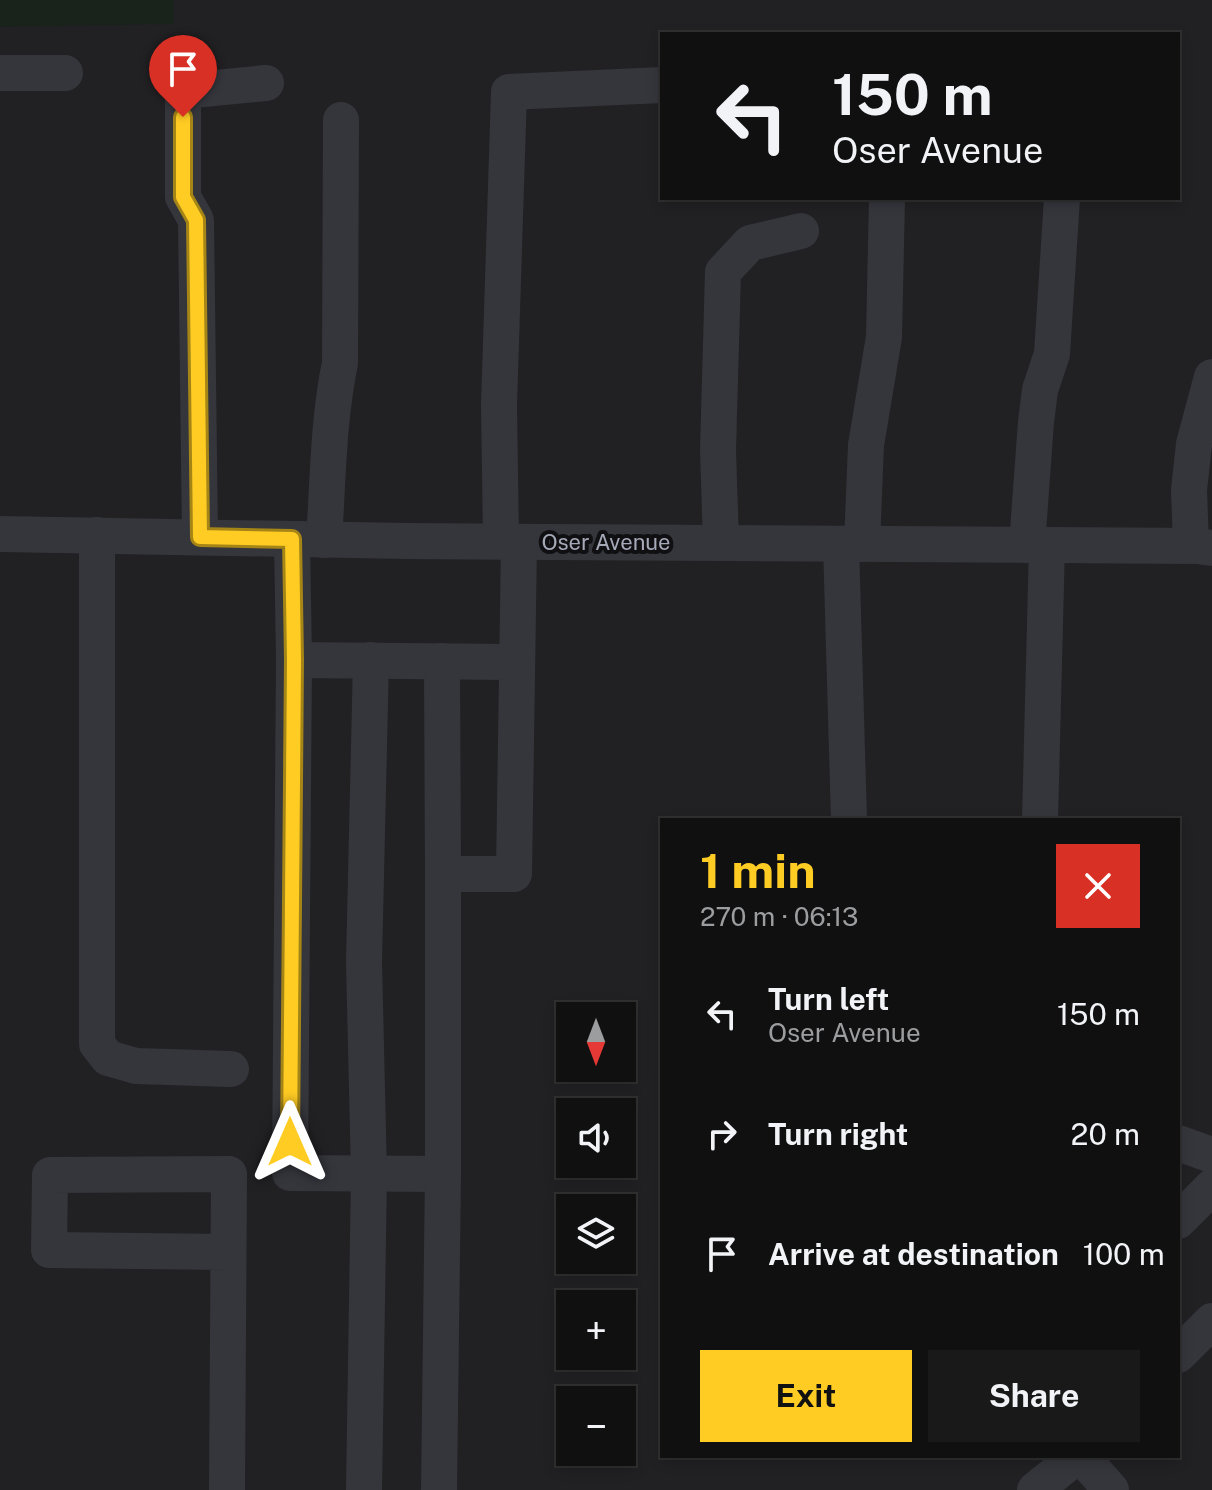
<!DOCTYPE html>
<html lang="en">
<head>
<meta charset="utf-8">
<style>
  body { margin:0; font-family:"Public Sans",sans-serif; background:#19191a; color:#f1f3f6; height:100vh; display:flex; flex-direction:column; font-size:30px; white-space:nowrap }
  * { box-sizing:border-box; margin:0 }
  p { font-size:26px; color:#9c9d9f }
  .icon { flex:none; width:44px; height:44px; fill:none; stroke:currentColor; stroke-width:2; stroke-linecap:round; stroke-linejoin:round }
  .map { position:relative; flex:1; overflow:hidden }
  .drawer { position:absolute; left:660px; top:818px; width:520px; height:640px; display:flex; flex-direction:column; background:#101011; border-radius:0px; box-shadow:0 4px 12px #0003,0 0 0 2px #303031 }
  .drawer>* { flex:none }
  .top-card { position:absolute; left:660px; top:32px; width:520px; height:168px; border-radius:0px; box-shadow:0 4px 12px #0003,0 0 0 2px #303031; background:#101011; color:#f1f3f6; overflow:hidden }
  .needle { width:52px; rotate:180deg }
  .buttons { position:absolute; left:556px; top:1002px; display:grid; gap:16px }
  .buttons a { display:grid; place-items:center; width:80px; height:80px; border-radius:0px; background:#101011; box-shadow:0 4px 12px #0003,0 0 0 2px #303031; font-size:40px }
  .pin { position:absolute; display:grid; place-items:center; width:68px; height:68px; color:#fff; margin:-82px -34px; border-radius:50% 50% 50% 0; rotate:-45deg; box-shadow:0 0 8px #0007 }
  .pin .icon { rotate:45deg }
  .me { position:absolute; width:88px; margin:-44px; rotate:0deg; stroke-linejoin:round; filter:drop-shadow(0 0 6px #0008) }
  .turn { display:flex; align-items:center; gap:28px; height:168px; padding:0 40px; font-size:36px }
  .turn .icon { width:104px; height:104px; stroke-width:2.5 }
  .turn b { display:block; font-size:56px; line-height:68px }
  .round { display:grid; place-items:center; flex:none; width:84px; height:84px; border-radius:0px; background:#19191a }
  .headline { display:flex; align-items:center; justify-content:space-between; height:136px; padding:0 40px }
  h1 { font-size:48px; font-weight:700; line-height:60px; color:#ffcc24 }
  .action { display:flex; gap:16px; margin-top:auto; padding:16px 40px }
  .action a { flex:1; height:92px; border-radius:0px; background:#ffcc24; color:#111; font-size:32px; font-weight:700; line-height:92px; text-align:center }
  .action a+a { background:#19191a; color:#f1f3f6 }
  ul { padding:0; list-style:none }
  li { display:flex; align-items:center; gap:24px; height:120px; padding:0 40px }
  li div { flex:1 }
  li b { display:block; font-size:30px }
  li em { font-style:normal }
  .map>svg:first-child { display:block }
  .built { fill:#212124; fill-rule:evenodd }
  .green { fill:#1a221c }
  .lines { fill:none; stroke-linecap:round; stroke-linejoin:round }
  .minor { stroke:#35363c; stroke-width:36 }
  .route-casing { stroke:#a68517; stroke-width:20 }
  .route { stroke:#ffcc24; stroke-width:14 }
  .labels { text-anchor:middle; stroke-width:8; stroke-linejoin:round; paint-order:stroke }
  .street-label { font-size:22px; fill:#a5a9b8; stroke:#101012 }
</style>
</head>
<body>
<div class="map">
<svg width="1212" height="1490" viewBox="0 0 1212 1490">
  <rect width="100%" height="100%" fill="#151517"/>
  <path class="built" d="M0,0H1212V1490H0ZM662,34H1178V198H662ZM662,820H1178V1456H662ZM570,1016H622V1068H570ZM570,1112H622V1164H570ZM570,1208H622V1260H570ZM570,1304H622V1356H570ZM570,1400H622V1452H570Z"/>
  <polygon class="green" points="0,0 174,0 174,24 0,27"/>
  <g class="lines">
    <g class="minor">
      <polyline points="0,73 65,73"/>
      <polyline points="0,534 407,541 1197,546 1212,548"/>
      <polyline points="97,535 97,1044 108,1058 136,1066 231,1069"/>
      <polyline points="200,537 196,220 183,197 183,91 266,83"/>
      <polyline points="292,539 294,660 290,1173 443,1174 443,874 514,874 519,542"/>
      <path d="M324,540C328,481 328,421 340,363L341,120"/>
      <polyline points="501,541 499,405 509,92 662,85"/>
      <polyline points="721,543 718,450 723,272 750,243 801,231"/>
      <polyline points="841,544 849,820"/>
      <polyline points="862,544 866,445 884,337 887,198"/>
      <polyline points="1027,545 1036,422 1040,390 1052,354 1062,198"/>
      <polyline points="1191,546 1189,490 1194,444 1212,377"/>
      <polyline points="294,660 517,662"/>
      <polyline points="442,661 443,874"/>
      <polyline points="1040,820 1047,545"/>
      <polyline points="1178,1143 1212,1155"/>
      <polyline points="1178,1221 1212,1187"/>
      <polyline points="1178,1355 1212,1321"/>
      <polyline points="1081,1456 1111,1490"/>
      <polyline points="227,1490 229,1174 50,1175 49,1250 228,1252"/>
      <polyline points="364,1490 369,1174 364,962 371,660"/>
      <polyline points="439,1490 443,1174"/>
      <polyline points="1035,1490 1077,1456"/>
    </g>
  </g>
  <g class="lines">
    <defs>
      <polyline id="route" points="183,117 183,197 196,220 200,537 292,539 294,660 290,1142"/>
    </defs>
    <use href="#route" class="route-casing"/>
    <use href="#route" class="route"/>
  </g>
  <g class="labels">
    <g class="street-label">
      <text x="606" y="550">Oser Avenue</text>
    </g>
  </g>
</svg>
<div class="buttons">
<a><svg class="needle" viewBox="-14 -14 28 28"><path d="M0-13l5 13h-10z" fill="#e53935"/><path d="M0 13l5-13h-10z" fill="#9c9d9f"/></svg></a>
<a><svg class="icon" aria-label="sound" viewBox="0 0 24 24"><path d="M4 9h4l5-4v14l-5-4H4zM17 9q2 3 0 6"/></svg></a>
<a><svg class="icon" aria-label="layers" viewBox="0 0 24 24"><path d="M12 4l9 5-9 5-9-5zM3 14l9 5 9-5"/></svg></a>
<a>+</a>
<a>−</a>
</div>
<div class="pin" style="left:183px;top:117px;background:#d93025"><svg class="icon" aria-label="arrive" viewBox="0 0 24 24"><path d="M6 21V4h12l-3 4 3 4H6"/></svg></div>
<svg class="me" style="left:290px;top:1142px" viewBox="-20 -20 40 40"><path d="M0-17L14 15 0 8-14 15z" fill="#ffcc24" stroke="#fff" stroke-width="4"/></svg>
<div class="top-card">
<div class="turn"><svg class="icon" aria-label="left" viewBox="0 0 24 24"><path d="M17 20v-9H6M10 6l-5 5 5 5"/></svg><div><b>150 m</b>Oser Avenue</div></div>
</div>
<section class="drawer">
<div class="headline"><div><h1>1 min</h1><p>270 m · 06:13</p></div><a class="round" style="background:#d93025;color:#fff"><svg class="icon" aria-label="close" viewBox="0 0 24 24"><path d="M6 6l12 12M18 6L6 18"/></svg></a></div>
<ul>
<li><svg class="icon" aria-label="left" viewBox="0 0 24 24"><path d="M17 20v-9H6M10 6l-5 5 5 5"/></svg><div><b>Turn left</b><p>Oser Avenue</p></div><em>150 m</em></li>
<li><svg class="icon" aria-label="right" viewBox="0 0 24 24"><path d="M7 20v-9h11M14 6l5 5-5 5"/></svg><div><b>Turn right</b></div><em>20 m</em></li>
<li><svg class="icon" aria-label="arrive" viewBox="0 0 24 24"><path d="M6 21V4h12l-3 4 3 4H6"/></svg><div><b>Arrive at destination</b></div><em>100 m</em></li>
</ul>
<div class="action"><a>Exit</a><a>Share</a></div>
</section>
</div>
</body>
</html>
